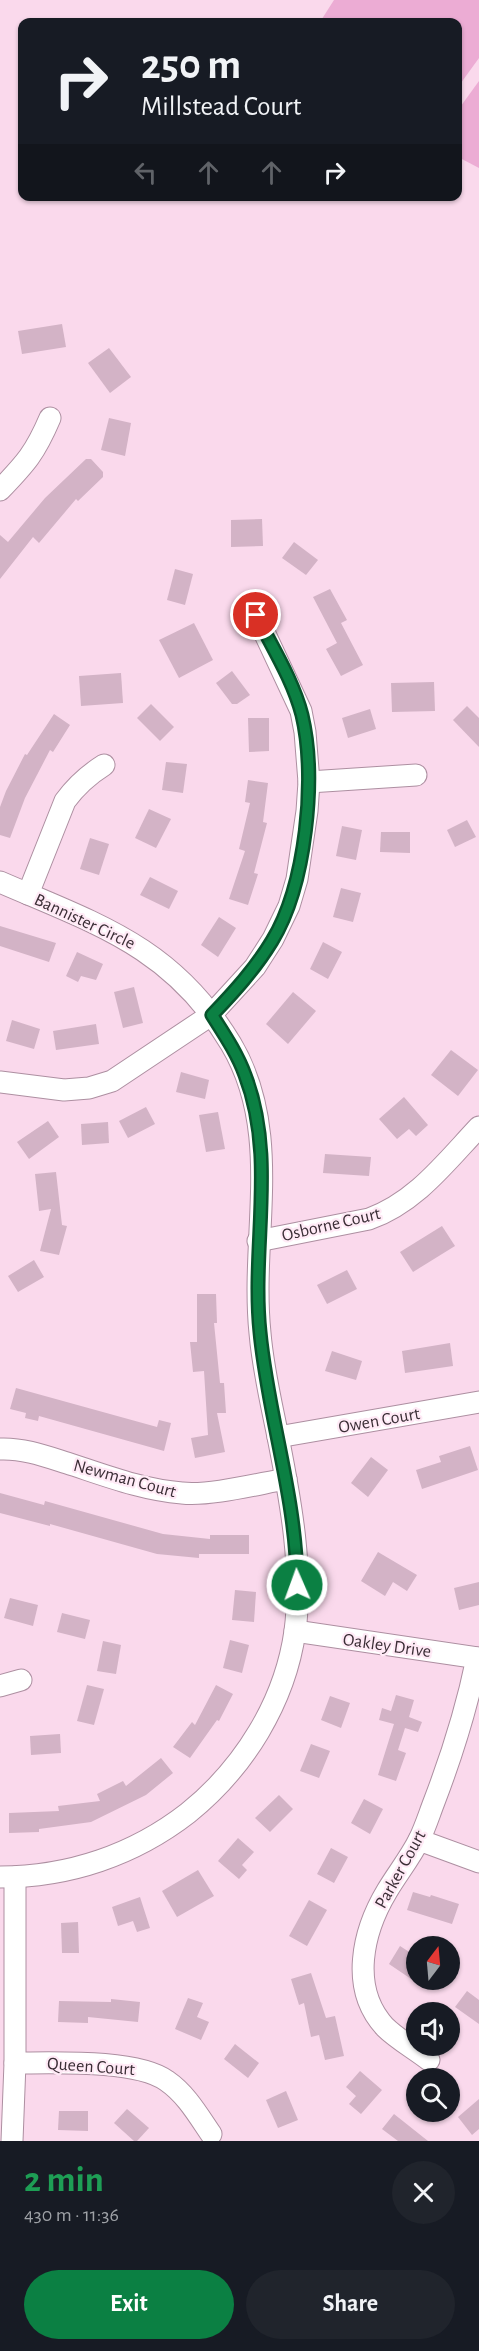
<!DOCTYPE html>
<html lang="en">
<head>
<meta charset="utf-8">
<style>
  body { margin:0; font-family:"Alegreya Sans",sans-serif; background:#20242c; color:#f1f3f6; height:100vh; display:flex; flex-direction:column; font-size:22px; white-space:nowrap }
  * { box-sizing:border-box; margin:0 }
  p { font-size:20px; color:#9ea1a6 }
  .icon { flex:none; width:33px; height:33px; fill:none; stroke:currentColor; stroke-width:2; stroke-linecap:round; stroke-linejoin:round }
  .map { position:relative; height:2141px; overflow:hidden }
  .side { display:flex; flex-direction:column; background:#171b24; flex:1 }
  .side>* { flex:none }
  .guide { position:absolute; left:18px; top:18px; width:444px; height:183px; border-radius:12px; box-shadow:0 2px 4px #0004; background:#171b24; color:#f1f3f6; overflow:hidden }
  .needle { width:39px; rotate:16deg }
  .tools { position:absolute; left:406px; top:1936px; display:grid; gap:12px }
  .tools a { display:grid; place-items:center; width:54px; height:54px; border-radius:50%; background:#171b24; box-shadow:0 2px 4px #0004; font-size:30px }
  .pin { position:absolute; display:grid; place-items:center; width:51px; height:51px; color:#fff; margin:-26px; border:3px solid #fff; border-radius:50%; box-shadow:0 2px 6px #0007 }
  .me { position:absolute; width:66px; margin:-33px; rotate:358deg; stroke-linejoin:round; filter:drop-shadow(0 0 4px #0008) }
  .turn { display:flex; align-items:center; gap:21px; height:126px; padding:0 24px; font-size:27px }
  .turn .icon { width:78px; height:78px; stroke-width:2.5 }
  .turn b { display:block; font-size:42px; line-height:51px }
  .lanes { display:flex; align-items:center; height:57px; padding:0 24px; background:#0003; justify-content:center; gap:30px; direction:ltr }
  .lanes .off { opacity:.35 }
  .round { display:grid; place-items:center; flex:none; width:63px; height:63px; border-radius:32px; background:#20242c }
  .headline { display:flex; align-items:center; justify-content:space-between; height:102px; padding:0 24px }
  h1 { font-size:36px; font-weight:600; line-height:45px; color:#1e9e55 }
  .button { display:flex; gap:12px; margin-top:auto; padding:12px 24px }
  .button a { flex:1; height:69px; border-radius:36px; background:#0b8043; color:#fff; font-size:24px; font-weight:600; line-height:69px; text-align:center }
  .button a+a { background:#20242c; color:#f1f3f6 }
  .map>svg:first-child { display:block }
  .green { fill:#ecacd4 }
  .building { fill:#d3b3c6 }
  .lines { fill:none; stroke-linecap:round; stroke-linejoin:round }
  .minor-casing { stroke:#ad8fa1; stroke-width:23 }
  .minor { stroke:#fff; stroke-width:21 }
  .route-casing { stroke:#07532c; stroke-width:15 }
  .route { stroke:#0b8043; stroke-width:10 }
  .labels { text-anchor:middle; stroke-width:4.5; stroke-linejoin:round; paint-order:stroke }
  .street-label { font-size:18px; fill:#3b2e36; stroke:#ffeaf6 }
</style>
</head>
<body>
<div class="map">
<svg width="479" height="2141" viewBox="0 0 479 2141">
  <rect width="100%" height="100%" fill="#fad9ec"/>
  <g class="green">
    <polygon points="334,0 479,0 479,58 458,87 458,22 320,22"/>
    <polygon points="479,81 479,168 458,157 458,110"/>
  </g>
  <g class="building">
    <polygon points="62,324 66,347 22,354 18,331"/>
    <polygon points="109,348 131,377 110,393 88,363"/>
    <polygon points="109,418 131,423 125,456 101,450"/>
    <polygon points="86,459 91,459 103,472 103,477 78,501 76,499 39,543 33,537 0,579 0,535 8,542 45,498"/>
    <polygon points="262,519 263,546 231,547 231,520"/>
    <polygon points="294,542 318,560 306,575 282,558"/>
    <polygon points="175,569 193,574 185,605 167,600"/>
    <polygon points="330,589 347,620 341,623 363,665 341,676 326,649 337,643 313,597"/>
    <polygon points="194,623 213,660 179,678 159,640"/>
    <polygon points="232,671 250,695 237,704 232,704 216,683"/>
    <polygon points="121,673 123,703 81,706 79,676"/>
    <polygon points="434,682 435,711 392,712 391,683"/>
    <polygon points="151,704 174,727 160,741 137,718"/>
    <polygon points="467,706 479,718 479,747 453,720"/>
    <polygon points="370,709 376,729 348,738 342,718"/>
    <polygon points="54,714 70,725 53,752 50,750 25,798 10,838 0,835 0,807 6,791 25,754 27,755"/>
    <polygon points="248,718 269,718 269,751 249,752"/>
    <polygon points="166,762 187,764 183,793 162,790"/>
    <polygon points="248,780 268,783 263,822 267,823 254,873 258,874 248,905 229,899 245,851 239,849 250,803 245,802"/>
    <polygon points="149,809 171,819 156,848 135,838"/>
    <polygon points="467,820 476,837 455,847 447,830"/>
    <polygon points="342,826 362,830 356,860 336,856"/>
    <polygon points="381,832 410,832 410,853 380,852"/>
    <polygon points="90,838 109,844 99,875 80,869"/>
    <polygon points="150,877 178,891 169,909 140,895"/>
    <polygon points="341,888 361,893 353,922 333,917"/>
    <polygon points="219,917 236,928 218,957 201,945"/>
    <polygon points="0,926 56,943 49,962 0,946"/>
    <polygon points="323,942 342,952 328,979 310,969"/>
    <polygon points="77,952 103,964 96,980 81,976 78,982 66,976"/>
    <polygon points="134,987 143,1023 123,1028 114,992"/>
    <polygon points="293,992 316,1011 288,1044 266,1024"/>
    <polygon points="12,1020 40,1029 34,1049 6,1041"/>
    <polygon points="96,1024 99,1044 56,1050 53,1031"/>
    <polygon points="451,1050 478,1070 458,1096 431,1075"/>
    <polygon points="181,1072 209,1080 205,1099 176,1092"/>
    <polygon points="404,1097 428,1125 416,1136 409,1129 397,1139 379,1119"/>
    <polygon points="146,1107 155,1124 128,1138 119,1121"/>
    <polygon points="218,1112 225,1149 206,1152 199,1115"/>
    <polygon points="48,1121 59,1137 29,1159 17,1142"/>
    <polygon points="108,1122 109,1143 82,1145 81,1124"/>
    <polygon points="325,1154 371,1157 369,1176 323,1173"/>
    <polygon points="56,1172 62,1225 67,1226 59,1255 40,1251 51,1209 39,1211 35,1174"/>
    <polygon points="442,1226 455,1246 413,1272 400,1252"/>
    <polygon points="34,1260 44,1277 18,1292 8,1276"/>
    <polygon points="347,1270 357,1289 327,1304 317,1285"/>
    <polygon points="197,1294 216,1294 217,1323 214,1323 220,1383 224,1383 226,1413 217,1413 225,1452 195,1458 191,1438 208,1435 204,1371 193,1372 190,1342 197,1342"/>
    <polygon points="450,1343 453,1366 405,1373 402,1351"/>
    <polygon points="332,1351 362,1361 356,1380 325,1371"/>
    <polygon points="16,1388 157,1427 159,1420 171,1423 164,1451 39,1416 38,1421 25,1418 26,1413 10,1409"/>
    <polygon points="470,1446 478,1470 422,1489 416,1470 441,1462 439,1456"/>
    <polygon points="371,1457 388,1470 368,1497 351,1483"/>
    <polygon points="0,1493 44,1505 45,1501 163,1534 210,1539 210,1535 249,1535 249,1554 199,1554 199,1558 157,1554 50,1524 50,1526 0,1513"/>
    <polygon points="378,1552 417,1575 407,1591 393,1582 385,1596 361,1581"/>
    <polygon points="479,1582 479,1605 459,1610 454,1588"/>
    <polygon points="235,1590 256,1592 254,1622 232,1620"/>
    <polygon points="10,1598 38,1605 33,1626 4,1618"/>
    <polygon points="62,1613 90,1620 85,1639 57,1632"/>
    <polygon points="230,1640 249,1645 242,1673 223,1668"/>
    <polygon points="103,1641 121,1645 116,1674 97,1671"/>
    <polygon points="87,1685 104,1689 94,1725 77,1721"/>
    <polygon points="216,1685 233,1694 219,1721 217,1720 190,1758 173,1747 192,1722 195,1725"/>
    <polygon points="396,1695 414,1700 409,1717 422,1722 418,1732 405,1728 398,1750 406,1753 396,1781 378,1775 394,1724 379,1720 382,1708 391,1711"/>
    <polygon points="330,1696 350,1703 341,1728 321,1720"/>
    <polygon points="60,1734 61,1753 31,1755 30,1736"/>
    <polygon points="311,1744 330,1751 319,1778 300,1771"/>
    <polygon points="161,1758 173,1773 146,1795 91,1822 39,1829 39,1832 9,1833 9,1813 59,1811 58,1806 100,1801 97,1794 123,1781 126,1786"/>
    <polygon points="279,1795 293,1809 270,1832 255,1818"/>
    <polygon points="364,1799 383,1809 370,1834 351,1823"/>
    <polygon points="238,1838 254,1852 242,1865 247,1870 239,1879 218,1861"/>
    <polygon points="331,1848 348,1857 334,1883 317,1874"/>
    <polygon points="198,1870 214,1896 177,1917 162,1891"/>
    <polygon points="413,1892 430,1897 431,1895 459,1904 452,1924 407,1910"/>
    <polygon points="140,1897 150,1928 137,1932 133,1921 118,1926 112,1907"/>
    <polygon points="309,1900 327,1910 307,1946 289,1936"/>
    <polygon points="78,1922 79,1953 62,1953 61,1923"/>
    <polygon points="400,1946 417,1957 417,1983 389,1964"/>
    <polygon points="311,1973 326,2018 335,2016 344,2056 325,2060 319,2035 311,2037 304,2003 299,2005 291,1979"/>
    <polygon points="467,1991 479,2000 479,2024 455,2007"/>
    <polygon points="188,1998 203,2003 197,2017 209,2022 201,2040 175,2029"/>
    <polygon points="111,1999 140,2002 138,2022 88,2017 88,2023 58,2022 59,2001 111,2002"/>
    <polygon points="235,2044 259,2063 248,2078 224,2059"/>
    <polygon points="360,2071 382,2090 361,2114 349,2104 356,2096 346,2087"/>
    <polygon points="286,2091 298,2120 278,2128 266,2100"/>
    <polygon points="479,2099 479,2129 472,2135 458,2117"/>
    <polygon points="127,2109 149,2128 137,2141 134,2141 114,2123"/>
    <polygon points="59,2111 88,2111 88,2131 58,2130"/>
    <polygon points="394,2114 428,2141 398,2141 382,2129"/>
  </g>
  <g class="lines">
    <defs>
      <g id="minor">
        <path d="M0,490C26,463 35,453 50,418"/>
        <polyline points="309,782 416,775"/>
        <path d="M0,882C97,924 173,947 231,1044C284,1133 250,1236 260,1333C263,1370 272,1406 279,1442C291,1503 303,1569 295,1631C285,1702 244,1768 188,1813C134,1855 69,1877 0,1877"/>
        <path d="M28,894L65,801C76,786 88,775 104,765"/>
        <polyline points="0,1082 64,1090 89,1088 112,1081 211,1015 255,967 273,939 289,906 297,879 307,811 309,782 305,732 301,711 256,615"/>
        <path d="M258,1241L369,1219C416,1202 445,1163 479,1127"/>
        <polyline points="278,1437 479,1402"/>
        <path d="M0,1449C23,1448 45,1456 67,1463C104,1475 142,1490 182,1493C210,1496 257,1484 286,1479"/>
        <polyline points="295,1631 479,1658"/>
        <polyline points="0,1686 21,1680"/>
        <polyline points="419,1840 479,1862"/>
        <path d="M429,2060C415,2049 397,2039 385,2027C349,1988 363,1931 387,1891C397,1874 410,1858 419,1840C425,1828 429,1815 434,1802C452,1755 467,1707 477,1658"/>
        <path d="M15,2063C53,2063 137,2059 167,2081C186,2094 198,2115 211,2134"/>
        <polyline points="12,2141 15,2063 15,1877"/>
      </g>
    </defs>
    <use href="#minor" class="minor-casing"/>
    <use href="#minor" class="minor"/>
  </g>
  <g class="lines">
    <defs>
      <path id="route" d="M256,615C272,647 293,680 302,715C317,778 306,885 272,941C255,969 234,992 212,1015C224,1034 237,1053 245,1075C277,1158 251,1246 260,1332C268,1417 297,1499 297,1585"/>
    </defs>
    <use href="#route" class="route-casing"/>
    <use href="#route" class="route"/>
  </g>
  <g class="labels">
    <g class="street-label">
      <text transform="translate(85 921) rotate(25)" y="6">Bannister Circle</text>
      <text transform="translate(331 1224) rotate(-13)" y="6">Osborne Court</text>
      <text transform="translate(379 1420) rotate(-10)" y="6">Owen Court</text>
      <text transform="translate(125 1478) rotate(15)" y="6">Newman Court</text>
      <text transform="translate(387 1645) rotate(8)" y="6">Oakley Drive</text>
      <text transform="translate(400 1869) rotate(-61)" y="6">Parker Court</text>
      <text transform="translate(91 2066) rotate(4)" y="6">Queen Court</text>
    </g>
  </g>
</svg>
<div class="tools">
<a><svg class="needle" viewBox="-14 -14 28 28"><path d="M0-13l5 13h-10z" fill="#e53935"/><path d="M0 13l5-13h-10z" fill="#9ea1a6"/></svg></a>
<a><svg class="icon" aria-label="sound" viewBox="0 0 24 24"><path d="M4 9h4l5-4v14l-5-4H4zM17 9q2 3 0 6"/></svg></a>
<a><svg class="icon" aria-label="search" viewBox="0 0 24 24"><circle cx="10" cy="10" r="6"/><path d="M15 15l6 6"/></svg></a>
</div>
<div class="pin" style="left:256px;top:615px;background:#d93025"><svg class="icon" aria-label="arrive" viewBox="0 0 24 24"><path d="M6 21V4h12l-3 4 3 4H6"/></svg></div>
<svg class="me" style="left:297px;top:1585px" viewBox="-20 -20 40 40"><circle r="17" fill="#0b8043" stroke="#fff" stroke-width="3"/><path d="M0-11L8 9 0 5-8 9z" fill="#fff"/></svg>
<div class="guide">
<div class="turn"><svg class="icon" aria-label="right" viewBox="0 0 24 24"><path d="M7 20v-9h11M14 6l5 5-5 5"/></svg><div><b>250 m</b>Millstead Court</div></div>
<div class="lanes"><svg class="icon off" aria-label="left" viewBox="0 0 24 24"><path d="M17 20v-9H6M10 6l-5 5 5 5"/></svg><svg class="icon off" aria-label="ahead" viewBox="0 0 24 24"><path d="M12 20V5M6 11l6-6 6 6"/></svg><svg class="icon off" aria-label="ahead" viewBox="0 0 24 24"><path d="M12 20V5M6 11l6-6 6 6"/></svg><svg class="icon" aria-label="right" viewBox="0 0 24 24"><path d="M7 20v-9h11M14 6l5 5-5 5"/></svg></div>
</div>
</div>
<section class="side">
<div class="headline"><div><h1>2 min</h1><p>430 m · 11:36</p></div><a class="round"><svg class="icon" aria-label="close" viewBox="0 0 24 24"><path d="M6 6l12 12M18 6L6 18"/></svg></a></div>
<div class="button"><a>Exit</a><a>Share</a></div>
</section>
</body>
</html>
